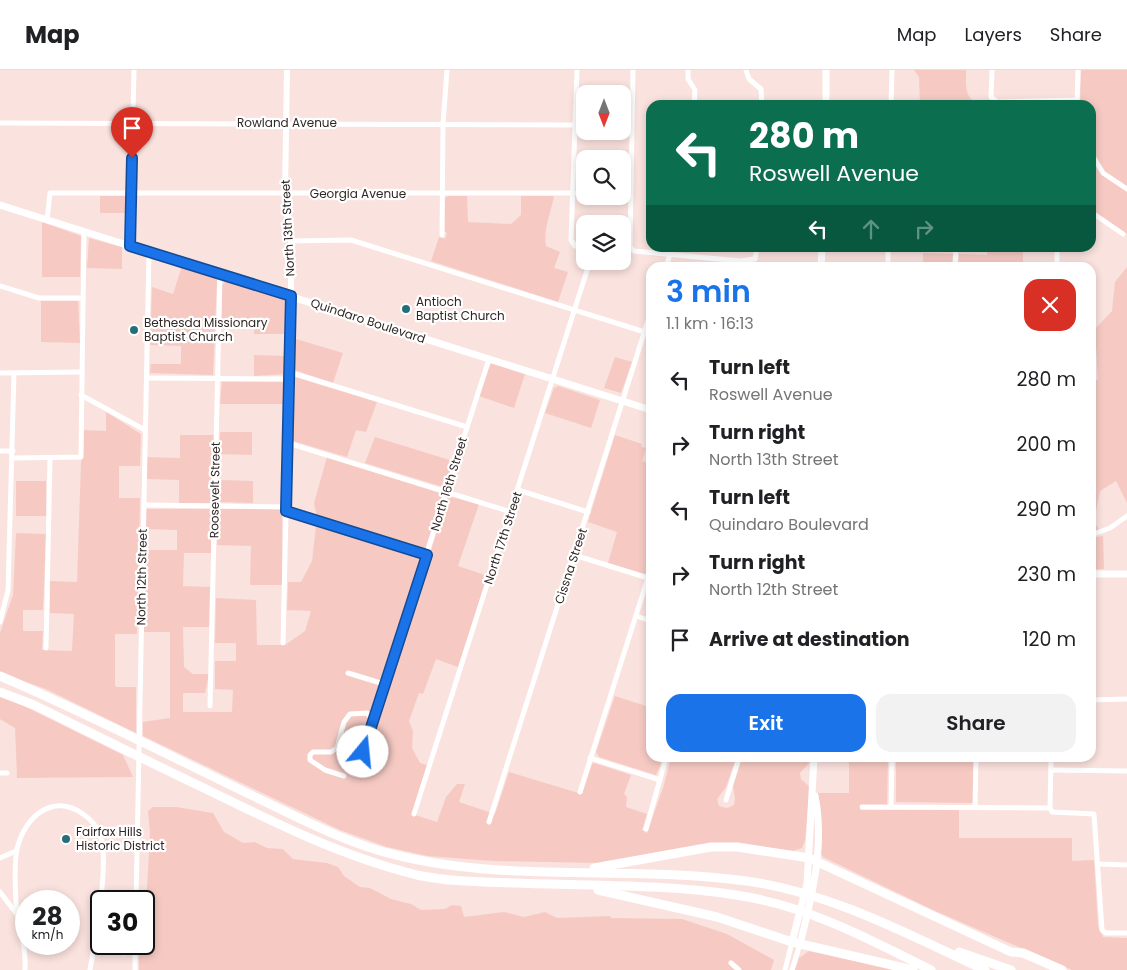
<!DOCTYPE html>
<html lang="en">
<head>
<meta charset="utf-8">
<style>
  body { margin:0; font-family:Poppins,sans-serif; background:#f2f2f2; color:#202124; height:100vh; display:flex; flex-direction:column; font-size:19px; white-space:nowrap }
  * { box-sizing:border-box; margin:0 }
  p { font-size:16px; color:#757577 }
  .icon { flex:none; width:28px; height:28px; fill:none; stroke:currentColor; stroke-width:2; stroke-linecap:round; stroke-linejoin:round }
  .map { position:relative; flex:1; overflow:hidden }
  .details { position:absolute; left:646px; top:192px; width:450px; height:500px; display:flex; flex-direction:column; background:#fff; border-radius:15px; box-shadow:0 2px 8px #0003 }
  .details>* { flex:none }
  .top-card { position:absolute; left:646px; top:30px; width:450px; height:152px; border-radius:15px; box-shadow:0 2px 8px #0003; background:#0b6e4f; color:#fff; overflow:hidden }
  .needle { width:32px; rotate:180deg }
  .buttons { position:absolute; left:576px; top:15px; display:grid; gap:10px }
  .buttons a { display:grid; place-items:center; width:55px; height:55px; border-radius:10px; background:#fff; box-shadow:0 2px 8px #0003; font-size:25px }
  .speed { position:absolute; left:15px; top:820px; display:flex; gap:10px; font-size:25px; font-weight:700; text-align:center }
  .speed>* { display:grid; place-content:center; width:65px; height:65px; border-radius:50%; background:#fff; box-shadow:0 2px 8px #0003; line-height:1 }
  .speed small { font-size:12px; font-weight:400 }
  .speed .limit { border:2px solid #111; border-radius:8px; background:#fff; color:#111 }
  .pin { position:absolute; display:grid; place-items:center; width:42px; height:42px; color:#fff; margin:-51px -21px; border-radius:50% 50% 50% 0; rotate:-45deg; box-shadow:0 0 5px #0007 }
  .pin .icon { rotate:45deg }
  .me { position:absolute; width:55px; margin:-28px; rotate:17deg; stroke-linejoin:round; filter:drop-shadow(0 0 4px #0008) }
  .turn { display:flex; align-items:center; gap:18px; height:105px; padding:0 20px; font-size:22px }
  .turn .icon { width:65px; height:65px; stroke-width:2.5 }
  .turn b { display:block; font-size:35px; line-height:42px }
  .lanes { display:flex; align-items:center; height:48px; padding:0 20px; background:#0003; justify-content:center; gap:25px; direction:ltr }
  .lanes .off { opacity:.35 }
  .round { display:grid; place-items:center; flex:none; width:52px; height:52px; border-radius:15px; background:#f2f2f2 }
  .overview { display:flex; align-items:center; justify-content:space-between; height:85px; padding:0 20px }
  h1 { font-size:30px; font-weight:600; line-height:38px; color:#1a73e8 }
  .primary-button { display:flex; gap:10px; margin-top:auto; padding:10px 20px }
  .primary-button a { flex:1; height:58px; border-radius:15px; background:#1a73e8; color:#fff; font-size:20px; font-weight:600; line-height:58px; text-align:center }
  .primary-button a+a { background:#f2f2f2; color:#202124 }
  ul { padding:0; list-style:none }
  li { display:flex; align-items:center; gap:15px; height:65px; padding:0 20px }
  li div { flex:1 }
  li b { display:block; font-size:19px }
  li em { font-style:normal }
  header { display:flex; align-items:center; gap:30px; box-sizing:border-box; height:70px; padding:0 25px; background:#fff; border-bottom:1px solid #e0e0e0 }
  header strong { font-size:24px }
  nav { display:flex; gap:28px; margin-inline-start:auto; font-size:18px }
  .map>svg:first-child { display:block }
  .green { fill:#f6cac3 }
  .lines { fill:none; stroke-linecap:round; stroke-linejoin:round }
  .minor { stroke:#fff; stroke-width:5 }
  .tertiary { stroke:#fff; stroke-width:6 }
  .secondary { stroke:#fff; stroke-width:7 }
  .motorway { stroke:#fff; stroke-width:9 }
  .route-casing { stroke:#114b97; stroke-width:12 }
  .route { stroke:#1a73e8; stroke-width:9 }
  .poi-dot { fill:#266f7a; stroke:#fff; stroke-width:2 }
  .labels { text-anchor:middle; stroke-width:4.5; stroke-linejoin:round; paint-order:stroke }
  .street-label { font-size:12px; fill:#302725; stroke:#fff }
  .poi-label { font-size:12px; fill:#302725; stroke:#fff; text-anchor:start }
</style>
</head>
<body>
<header>
<strong>Map</strong>
<nav><a>Map</a><a>Layers</a><a>Share</a></nav>
</header>
<div class="map">
<svg width="1127" height="900" viewBox="0 0 1127 900">
  <rect width="100%" height="100%" fill="#fae2de"/>
  <g class="green">
    <path d="M914,0H966C966,19 964,34 988,34C994,34 1000,33 1003,35H920L919,7Z"/>
    <polygon points="1081,0 1127,0 1127,164 1091,140 1091,35 1080,35"/>
    <polygon points="100,126 126,126 128,143 100,143"/>
    <path d="M448,126H467L468,152L511,154L521,145V126H554C551,143 543,160 546,176L560,182L554,198L568,202L558,232L431,191L439,167L445,169L447,163L444,161L445,128Z"/>
    <polygon points="42,152 81,166 80,207 42,207"/>
    <polygon points="89,168 122,177 122,199 87,198"/>
    <polygon points="988,178 1023,178 1023,197 958,197 959,184 987,185"/>
    <polygon points="923,183 953,184 952,197 923,197"/>
    <polygon points="182,196 214,207 217,210 213,305 150,303 151,294 181,294 181,276 150,275 152,217 173,224"/>
    <polygon points="1127,197 1127,433 1116,411 1100,421 1094,451 1099,460 1091,461 1091,313 1098,309 1095,259 1112,241 1115,212"/>
    <polygon points="226,211 286,230 287,264 254,264 254,249 221,249 222,215"/>
    <polygon points="41,231 78,231 80,273 41,272"/>
    <polygon points="293,268 343,283 333,313 294,300"/>
    <polygon points="254,285 287,286 287,304 254,306"/>
    <polygon points="615,287 632,292 621,323 604,318"/>
    <polygon points="491,293 525,304 514,338 479,326"/>
    <polygon points="295,307 377,332 366,362 356,360 347,387 293,371 291,365 293,308"/>
    <polygon points="222,312 283,312 285,313 285,334 220,334"/>
    <polygon points="558,316 600,330 591,358 545,343 554,318"/>
    <polygon points="106,342 141,364 140,396 119,396 119,428 140,428 137,564 115,564 115,615 116,617 136,617 136,663 46,619 0,603 0,563 13,525 16,463 46,464 43,540 23,540 23,561 43,561 42,580 72,581 74,544 50,543 50,511 77,512 81,392 83,386 84,360 106,361"/>
    <polygon points="220,362 252,362 252,385 219,384"/>
    <polygon points="180,365 214,365 211,433 179,433 179,410 147,409 147,387 180,388"/>
    <polygon points="615,365 642,374 641,377 646,378 642,391 651,394 651,489 647,503 644,504 608,493 617,462 588,452"/>
    <polygon points="375,367 453,391 445,416 443,417 365,393"/>
    <polygon points="327,387 443,424 425,480 406,475 404,482 428,490 448,426 479,434 458,496 488,506 458,597 436,589 423,624 419,623 409,651 413,661 412,678 420,693 427,695 412,744 437,752 446,727 457,714 465,714 459,732 495,744 509,702 582,724 592,694 594,693 631,705 624,724 627,727 626,737 647,744 642,760 647,763 663,718 671,688 736,688 726,717 717,729 719,736 727,738 734,735 735,729 733,716 742,688 809,688 809,693 800,703 801,709 810,717 805,770 802,778 793,781 750,775 599,793 493,791 428,786 387,777 340,760 143,666 143,652 170,648 170,562 144,562 146,480 177,480 177,460 146,459 146,439 209,439 211,441 211,483 184,483 183,516 210,517 209,557 183,557 184,597 193,604 209,604 205,623 183,623 183,642 232,642 233,620 215,619 215,591 236,591 236,573 215,573 216,528 256,530 257,575 285,575 305,561 311,541 287,540 288,512 301,512 312,491 317,447 314,433"/>
    <polygon points="219,410 253,411 253,433 220,432"/>
    <rect x="16" y="411" width="30" height="35"/>
    <polygon points="219,439 281,439 282,441 282,515 250,515 251,476 217,475"/>
    <polygon points="1103,466 1104,499 1091,499 1091,468"/>
    <polygon points="651,622 651,688 663,688 656,705 599,687 596,682 615,626 646,636"/>
    <polygon points="0,627 24,636 123,685 133,707 17,708 15,658 0,649"/>
    <polygon points="849,688 888,688 887,735 860,735 860,740 959,740 959,768 1072,768 1072,791 1094,790 1098,856 1103,867 1127,868 1127,900 1072,900 933,840 823,787 820,782 818,723 849,723"/>
    <polygon points="896,688 974,688 973,733 896,732"/>
    <polygon points="153,737 176,737 213,743 224,762 243,773 255,772 267,778 283,779 293,789 327,793 338,797 344,806 360,817 370,818 391,829 411,834 421,840 445,839 452,835 461,836 464,847 504,842 524,847 545,842 557,848 610,846 611,848 682,849 727,864 774,890 771,900 139,900 139,874 144,874 150,764 148,741"/>
    <polygon points="809,881 896,900 795,900 799,888"/>
  </g>
  <g class="lines">
    <g class="minor">
      <polyline points="577,0 571,170 575,176 585,177"/>
      <polyline points="633,0 630,177 634,181 740,191 755,189 757,178"/>
      <polyline points="688,0 688,9 695,20 694,35"/>
      <polyline points="746,0 749,9 761,19 762,35"/>
      <polyline points="992,0 991,27 997,32 1077,30"/>
      <polyline points="891,35 892,0"/>
      <polyline points="1077,35 1078,0"/>
      <polyline points="0,53 575,55"/>
      <polyline points="1091,71 1094,88 1103,103 1127,119"/>
      <polyline points="1091,142 1123,164"/>
      <polyline points="47,150 50,123 574,123"/>
      <polyline points="442,165 443,54 447,0"/>
      <polyline points="291,171 351,170 651,264"/>
      <polyline points="130,176 134,0"/>
      <polyline points="666,198 670,184"/>
      <polyline points="888,198 888,178"/>
      <polyline points="955,198 956,178"/>
      <polyline points="1057,198 1057,178"/>
      <polyline points="0,216 39,228 83,228"/>
      <polyline points="289,302 467,357"/>
      <polyline points="0,303 82,302"/>
      <polyline points="147,308 289,309"/>
      <polyline points="81,325 145,360"/>
      <polyline points="288,373 511,442"/>
      <polyline points="0,381 13,381"/>
      <polyline points="13,388 81,387 84,162"/>
      <polyline points="518,420 588,442"/>
      <polyline points="144,435 286,437"/>
      <polyline points="286,441 427,485"/>
      <polyline points="1091,465 1110,458 1127,446"/>
      <polyline points="574,485 648,508"/>
      <polyline points="636,546 651,551"/>
      <polyline points="0,552 8,520 14,303"/>
      <polyline points="283,573 291,226"/>
      <polyline points="46,578 50,388"/>
      <polyline points="348,603 384,614"/>
      <polyline points="1091,630 1127,629"/>
      <polyline points="210,636 220,204"/>
      <polyline points="363,682 489,289"/>
      <polyline points="590,688 660,710"/>
      <polyline points="1051,700 1127,701"/>
      <polyline points="0,703 7,703"/>
      <polyline points="344,706 325,700 310,690 310,685 313,682 331,682 337,678 344,652 350,644 367,643 373,650"/>
      <polyline points="580,722 651,498"/>
      <polyline points="726,730 739,688"/>
      <polyline points="862,737 1050,738 1052,742 1094,744 1102,860 1106,863 1127,863"/>
      <polyline points="891,737 892,688"/>
      <polyline points="975,737 976,688"/>
      <polyline points="1050,738 1051,688"/>
      <polyline points="414,744 590,191"/>
      <polyline points="489,752 651,241"/>
      <polyline points="646,759 666,688"/>
      <polyline points="0,788 16,781"/>
      <polyline points="1098,794 1127,795"/>
      <polyline points="0,822 16,843"/>
      <polyline points="136,831 149,182"/>
      <polyline points="94,877 125,883"/>
      <polyline points="731,893 739,900"/>
      <path d="M25,900C26,881 22,866 18,848C15,835 14,792 17,779C24,748 52,722 83,744C92,750 98,757 101,768C109,795 95,870 90,900"/>
      <polyline points="135,900 135,874"/>
      <polyline points="785,900 792,872"/>
      <polyline points="792,900 800,874"/>
    </g>
    <polyline class="tertiary" points="287,0 285,124 291,171 291,226"/>
    <g class="secondary">
      <polyline points="826,35 826,0"/>
      <polyline points="0,135 651,340"/>
      <polyline points="821,198 822,178"/>
      <polyline points="1091,504 1127,504"/>
      <polyline points="792,872 807,814 814,688"/>
      <path d="M800,874C812,826 825,776 815,726"/>
    </g>
    <g class="motorway">
      <path d="M0,606C85,642 168,685 251,725C298,747 345,773 396,785C507,813 632,795 746,811C830,822 909,865 985,900"/>
      <path d="M0,622L34,635C93,664 151,693 210,721C277,754 344,787 417,805C450,812 484,812 517,813C590,816 665,814 736,825C808,836 867,868 931,900"/>
      <polyline points="594,798 711,777 737,777 809,788 1011,882 1023,883 1062,900"/>
      <polyline points="598,820 717,847 792,872 913,900"/>
      <polyline points="959,882 1011,900"/>
    </g>
  </g>
  <g class="lines">
    <defs>
      <polyline id="route" points="132,88 130,176 291,226 286,441 427,485 363,682"/>
    </defs>
    <use href="#route" class="route-casing"/>
    <use href="#route" class="route"/>
  </g>
  <g class="poi-dot">
    <circle cx="406" cy="239" r="5"/>
    <circle cx="134" cy="260" r="5"/>
    <circle cx="66" cy="769" r="5"/>
  </g>
  <g class="labels">
    <g class="street-label">
      <text x="287" y="57">Rowland Avenue</text>
      <text x="358" y="128">Georgia Avenue</text>
      <text transform="translate(288 158) rotate(-93)" y="4">North 13th Street</text>
      <text transform="translate(368 251) rotate(18)" y="4">Quindaro Boulevard</text>
      <text transform="translate(449 414) rotate(-73)" y="4">North 16th Street</text>
      <text transform="translate(215 420) rotate(-89)" y="4">Roosevelt Street</text>
      <text transform="translate(503 468) rotate(-72)" y="4">North 17th Street</text>
      <text transform="translate(571 496) rotate(-72)" y="4">Cissna Street</text>
      <text transform="translate(142 507) rotate(-89)" y="4">North 12th Street</text>
    </g>
    <g class="poi-label">
      <text x="416" y="236">Antioch<tspan x="416" dy="14">Baptist Church</tspan></text>
      <text x="144" y="257">Bethesda Missionary<tspan x="144" dy="14">Baptist Church</tspan></text>
      <text x="76" y="766">Fairfax Hills<tspan x="76" dy="14">Historic District</tspan></text>
    </g>
  </g>
</svg>
<div class="buttons">
<a><svg class="needle" viewBox="-14 -14 28 28"><path d="M0-13l5 13h-10z" fill="#e53935"/><path d="M0 13l5-13h-10z" fill="#757577"/></svg></a>
<a><svg class="icon" aria-label="search" viewBox="0 0 24 24"><circle cx="10" cy="10" r="6"/><path d="M15 15l6 6"/></svg></a>
<a><svg class="icon" aria-label="layers" viewBox="0 0 24 24"><path d="M12 4l9 5-9 5-9-5zM3 14l9 5 9-5"/></svg></a>
</div>
<div class="speed"><div>28<small>km/h</small></div><div class="limit">30</div></div>
<div class="pin" style="left:132px;top:88px;background:#d93025"><svg class="icon" aria-label="arrive" viewBox="0 0 24 24"><path d="M6 21V4h12l-3 4 3 4H6"/></svg></div>
<svg class="me" style="left:363px;top:682px" viewBox="-20 -20 40 40"><circle r="19" fill="#fff"/><path d="M0-13L10 11 0 6-10 11z" fill="#1a73e8"/></svg>
<div class="top-card">
<div class="turn"><svg class="icon" aria-label="left" viewBox="0 0 24 24"><path d="M17 20v-9H6M10 6l-5 5 5 5"/></svg><div><b>280 m</b>Roswell Avenue</div></div>
<div class="lanes"><svg class="icon" aria-label="left" viewBox="0 0 24 24"><path d="M17 20v-9H6M10 6l-5 5 5 5"/></svg><svg class="icon off" aria-label="ahead" viewBox="0 0 24 24"><path d="M12 20V5M6 11l6-6 6 6"/></svg><svg class="icon off" aria-label="right" viewBox="0 0 24 24"><path d="M7 20v-9h11M14 6l5 5-5 5"/></svg></div>
</div>
<section class="details">
<div class="overview"><div><h1>3 min</h1><p>1.1 km · 16:13</p></div><a class="round" style="background:#d93025;color:#fff"><svg class="icon" aria-label="close" viewBox="0 0 24 24"><path d="M6 6l12 12M18 6L6 18"/></svg></a></div>
<ul>
<li><svg class="icon" aria-label="left" viewBox="0 0 24 24"><path d="M17 20v-9H6M10 6l-5 5 5 5"/></svg><div><b>Turn left</b><p>Roswell Avenue</p></div><em>280 m</em></li>
<li><svg class="icon" aria-label="right" viewBox="0 0 24 24"><path d="M7 20v-9h11M14 6l5 5-5 5"/></svg><div><b>Turn right</b><p>North 13th Street</p></div><em>200 m</em></li>
<li><svg class="icon" aria-label="left" viewBox="0 0 24 24"><path d="M17 20v-9H6M10 6l-5 5 5 5"/></svg><div><b>Turn left</b><p>Quindaro Boulevard</p></div><em>290 m</em></li>
<li><svg class="icon" aria-label="right" viewBox="0 0 24 24"><path d="M7 20v-9h11M14 6l5 5-5 5"/></svg><div><b>Turn right</b><p>North 12th Street</p></div><em>230 m</em></li>
<li><svg class="icon" aria-label="arrive" viewBox="0 0 24 24"><path d="M6 21V4h12l-3 4 3 4H6"/></svg><div><b>Arrive at destination</b></div><em>120 m</em></li>
</ul>
<div class="primary-button"><a>Exit</a><a>Share</a></div>
</section>
</div>
</body>
</html>
